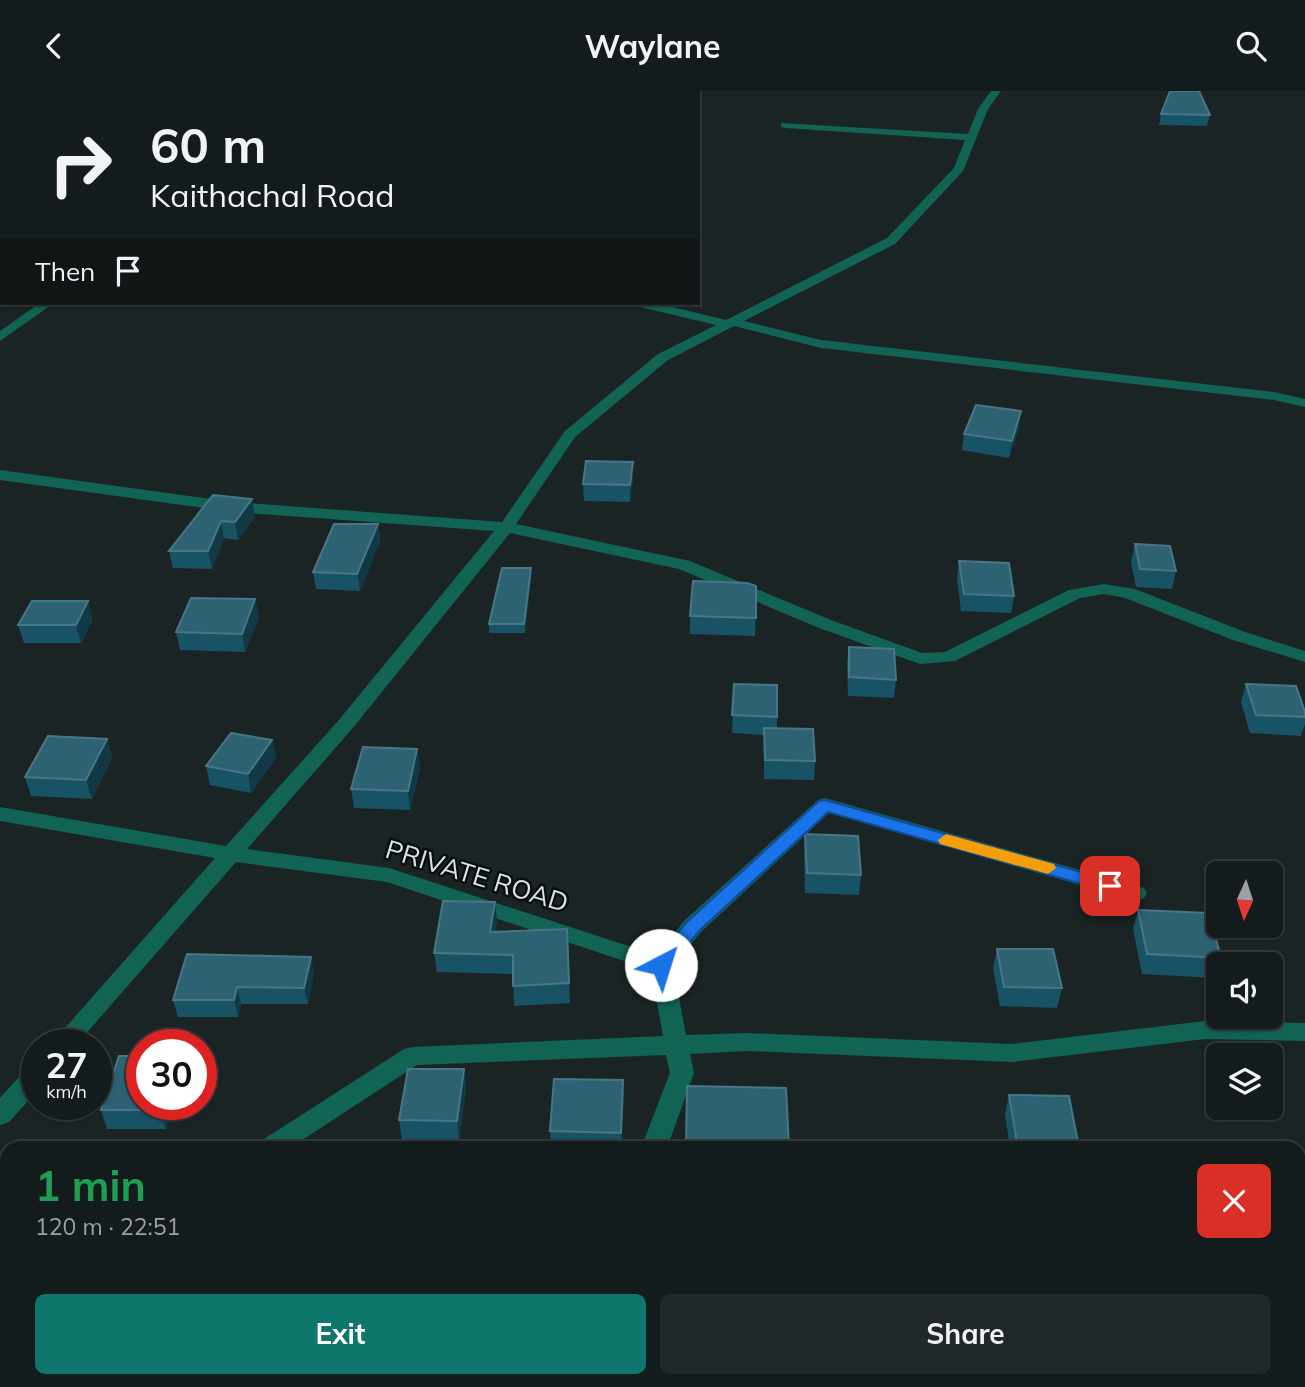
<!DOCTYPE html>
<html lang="en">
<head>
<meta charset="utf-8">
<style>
  body { margin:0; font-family:Mulish,sans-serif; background:#212829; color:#f1f3f6; height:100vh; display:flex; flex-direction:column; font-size:26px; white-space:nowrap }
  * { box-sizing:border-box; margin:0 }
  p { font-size:23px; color:#9da1a3 }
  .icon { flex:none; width:38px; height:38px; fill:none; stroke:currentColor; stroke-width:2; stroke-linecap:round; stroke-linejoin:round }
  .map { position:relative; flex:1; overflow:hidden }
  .panel { position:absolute; left:0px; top:1050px; width:1306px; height:247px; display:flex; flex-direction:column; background:#141b1c; border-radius:21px 21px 0 0; box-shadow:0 2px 5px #0004,0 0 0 2px #33393b }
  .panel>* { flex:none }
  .banner { position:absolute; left:0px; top:0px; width:700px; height:214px; box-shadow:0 2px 5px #0004,0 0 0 2px #33393b; background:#141b1c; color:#f1f3f6; overflow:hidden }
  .needle { width:46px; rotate:183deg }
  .fabs { position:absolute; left:1206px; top:770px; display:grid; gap:14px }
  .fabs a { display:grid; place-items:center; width:77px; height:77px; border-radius:10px; background:#141b1c; box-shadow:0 2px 5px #0004,0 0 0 2px #33393b; font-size:35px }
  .speed { position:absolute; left:21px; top:938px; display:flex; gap:14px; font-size:35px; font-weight:700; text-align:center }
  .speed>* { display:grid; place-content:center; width:91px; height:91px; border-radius:50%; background:#141b1c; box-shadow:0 2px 5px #0004,0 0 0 2px #33393b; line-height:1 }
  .speed small { font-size:18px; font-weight:400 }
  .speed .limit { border:10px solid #d22; background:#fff; color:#111 }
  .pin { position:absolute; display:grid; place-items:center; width:60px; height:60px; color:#fff; margin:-30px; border-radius:14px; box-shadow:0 4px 10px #0006 }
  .me { position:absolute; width:77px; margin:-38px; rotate:40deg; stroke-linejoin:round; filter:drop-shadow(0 0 5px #0008) }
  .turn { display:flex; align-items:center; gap:24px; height:147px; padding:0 35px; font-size:32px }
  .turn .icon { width:91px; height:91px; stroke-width:2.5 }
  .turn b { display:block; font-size:49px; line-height:60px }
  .then { display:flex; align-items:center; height:66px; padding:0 35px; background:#0003; gap:14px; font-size:26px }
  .round { display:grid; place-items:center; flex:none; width:74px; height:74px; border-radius:10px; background:#212829 }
  .head { display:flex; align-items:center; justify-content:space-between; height:119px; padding:0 35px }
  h1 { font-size:42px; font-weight:700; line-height:52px; color:#1e9e55 }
  .primary-button { display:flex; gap:14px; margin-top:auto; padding:14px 35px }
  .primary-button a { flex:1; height:80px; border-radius:10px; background:#0f766e; color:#fff; font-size:28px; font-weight:700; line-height:80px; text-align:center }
  .primary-button a+a { background:#212829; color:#f1f3f6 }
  header { display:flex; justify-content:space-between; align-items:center; height:91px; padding:0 35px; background:#141b1c; font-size:32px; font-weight:700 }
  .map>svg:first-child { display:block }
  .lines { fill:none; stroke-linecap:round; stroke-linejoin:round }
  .minor { fill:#116354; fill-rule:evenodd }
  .wall { fill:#185265 }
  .shaded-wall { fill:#103945 }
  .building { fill:#2d6272; stroke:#497684; stroke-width:2 }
  .route { fill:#1a73e8; stroke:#114b97; stroke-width:2 }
  .slow { fill:#f59e0b }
  .labels { text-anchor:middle; stroke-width:5; stroke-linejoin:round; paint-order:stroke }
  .street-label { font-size:26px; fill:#dde3e4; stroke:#090d0d }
</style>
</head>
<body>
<header><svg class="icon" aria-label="back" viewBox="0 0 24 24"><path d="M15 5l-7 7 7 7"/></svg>Waylane<svg class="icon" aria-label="search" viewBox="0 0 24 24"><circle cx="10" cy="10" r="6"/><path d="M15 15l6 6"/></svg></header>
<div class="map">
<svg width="1305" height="1296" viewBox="0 0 1305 1296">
  <rect width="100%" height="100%" fill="#1b2425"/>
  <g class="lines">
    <g class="minor">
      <polygon points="326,0 337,0 325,2"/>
      <polygon points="991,0 1001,0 988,18 963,80 895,153 744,230 821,249 1274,301 1305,308 1305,316 1274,309 821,257 734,235 668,269 575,346 516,433 690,470 831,529 922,562 945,561 1069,499 1104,493 1135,498 1245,541 1305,560 1305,571 1233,549 1125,507 1104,503 1080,507 955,570 920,573 819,537 679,478 510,442 352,638 247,758 389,777 656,864 685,829 818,709 825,707 1144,797 1147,802 1144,807 1136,810 829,722 701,841 673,875 686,944 748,942 1012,953 1205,930 1305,932 1305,950 1205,948 1012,971 748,960 690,963 694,982 667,1057 641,1057 670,982 666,964 417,974 290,1057 257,1057 261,1050 404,958 412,956 663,945 651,879 387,791 236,771 76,954 50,954 215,767 0,730 0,716 226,755 338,630 494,440 233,421 0,389 0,379 233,411 502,431 565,340 658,263 716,234 636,215 635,212 656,212 726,229 887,147 954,77 965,49 785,37 781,36 781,32 968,43 978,18"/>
      <rect x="0" y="105" width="2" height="6"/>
      <polygon points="0,169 2,170 2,178 0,177"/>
      <polygon points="40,212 54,212 0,250 0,240"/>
      <polygon points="37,974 37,1000 9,1031 0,1034 0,1007 28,976"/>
      <polygon points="7,1215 7,1242 0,1245 0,1218"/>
      <polygon points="553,1290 582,1290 580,1296 551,1296"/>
    </g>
  </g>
  <g class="wall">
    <polygon points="1161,23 1210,24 1207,35 1159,34"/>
    <polygon points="1019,337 1009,367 962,359 964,343"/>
    <polygon points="633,388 630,411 584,410 583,393"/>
    <polygon points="213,404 255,426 238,449 224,447 212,478 173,477 169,460"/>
    <polygon points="378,433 380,450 360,500 316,498 313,481"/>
    <polygon points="1135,453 1176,480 1172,498 1136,496 1131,471"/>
    <polygon points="959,470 1014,505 1011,522 961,520 957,488"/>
    <polygon points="531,477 531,486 525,542 489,542 489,533"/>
    <polygon points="756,495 755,545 690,543 690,525"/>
    <polygon points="255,508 259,526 245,561 180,559 176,541"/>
    <polygon points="93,528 81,552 24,552 18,534"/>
    <polygon points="849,556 896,589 894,607 848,605 847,574"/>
    <polygon points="734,593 777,626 777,637 815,670 814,689 764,688 764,644 732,642"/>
    <polygon points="1246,593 1305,621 1305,633 1301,645 1250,642 1241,611"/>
    <polygon points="107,648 112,667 92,708 31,705 25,686"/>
    <polygon points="272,649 276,667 251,702 210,694 206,675"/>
    <polygon points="417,658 420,677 410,719 354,717 351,698"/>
    <polygon points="805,743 861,784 859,804 805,802 804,762"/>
    <polygon points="495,811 497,830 495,841 567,838 570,912 514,915 513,883 437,881 434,862"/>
    <polygon points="1138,819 1221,867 1220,873 1218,873 1218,878 1215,887 1142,883 1133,838"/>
    <polygon points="997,858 1062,897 1057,917 1000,915 993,877"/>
    <polygon points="187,863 314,882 308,913 241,913 238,926 178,926 173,909"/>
    <polygon points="464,978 466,998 459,1050 402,1048 399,1029"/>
    <polygon points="623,989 622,1057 551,1057 550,1040"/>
    <polygon points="1009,1004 1079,1057 1010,1057 1005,1023"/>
    <polygon points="173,1013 166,1038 107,1038 101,1019"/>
    <polygon points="13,1290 82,1290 80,1294 13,1291"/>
  </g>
  <g class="shaded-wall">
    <polygon points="1021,320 1019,337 1009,367 1012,350"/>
    <polygon points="633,371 633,388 630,411 630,394"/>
    <polygon points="252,408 255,426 238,449 235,431"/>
    <polygon points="221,430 224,447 212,478 208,460"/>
    <polygon points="378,433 380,450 360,500 357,483"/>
    <polygon points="531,477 531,486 525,542 524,533"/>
    <polygon points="255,508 259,526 245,561 242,543"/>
    <polygon points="88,510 93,528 81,552 76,534"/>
    <polygon points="107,648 112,667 92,708 86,689"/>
    <polygon points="272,649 276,667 251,702 248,683"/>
    <polygon points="417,658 420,677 410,719 408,700"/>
    <polygon points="495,811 497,830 492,861 490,841"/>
    <polygon points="311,866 314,882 308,913 304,897"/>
    <polygon points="237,896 241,913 238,926 234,909"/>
    <polygon points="464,978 466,998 459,1050 457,1030"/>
    <polygon points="623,989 624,1009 621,1057 621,1042"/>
    <polygon points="162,1013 173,1013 166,1038 160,1019"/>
  </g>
  <g class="building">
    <rect x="536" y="0" width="73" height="2"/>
    <polygon points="1170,0 1199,0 1210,24 1161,23"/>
    <polygon points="976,314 1021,320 1012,350 964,343"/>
    <polygon points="586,370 633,371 630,394 583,393"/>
    <polygon points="213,404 252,408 235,431 221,430 208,460 169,460"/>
    <polygon points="334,433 378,433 357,483 313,481"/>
    <polygon points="1135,453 1170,455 1176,480 1140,478"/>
    <polygon points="959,470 1009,472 1014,505 964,503"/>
    <polygon points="502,477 531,477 524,533 489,533"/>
    <polygon points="693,490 747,492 756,495 756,527 690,525"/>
    <polygon points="191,507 255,508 242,543 176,541"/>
    <polygon points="32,510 88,510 76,534 18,534"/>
    <polygon points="849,556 894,558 896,589 849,586"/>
    <polygon points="734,593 777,594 777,626 732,624"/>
    <polygon points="1246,593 1296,595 1305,621 1305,626 1256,624"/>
    <polygon points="764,637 813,638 815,670 765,669"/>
    <polygon points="231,642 272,649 248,683 206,675"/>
    <polygon points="48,645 107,648 86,689 25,686"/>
    <polygon points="363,656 417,658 408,700 351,698"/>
    <polygon points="805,743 858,745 861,784 807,782"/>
    <polygon points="443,810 495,811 490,841 567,838 569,892 513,895 513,864 434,862"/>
    <polygon points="1138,819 1209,822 1221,867 1147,863"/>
    <polygon points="997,858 1053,858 1062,897 1004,896"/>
    <polygon points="187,863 311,866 304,897 237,896 234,909 173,909"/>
    <polygon points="119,965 142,965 142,1013 162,1013 160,1019 101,1019"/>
    <polygon points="408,978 464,978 457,1030 399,1029"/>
    <polygon points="554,988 623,989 621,1042 550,1040"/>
    <polygon points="687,995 786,997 789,1057 686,1057"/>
    <polygon points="1009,1004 1069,1005 1079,1057 1018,1057"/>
  </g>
  <polygon class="route" points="825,709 1116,791 1119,795 1116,799 1110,801 828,721 699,840 668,879 654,879 652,874 654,869 687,831 819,710"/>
  <polygon class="slow" points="946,743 1054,773 1056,777 1048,783 940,753 938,749"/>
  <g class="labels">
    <g class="street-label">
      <text transform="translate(477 785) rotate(17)" y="9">PRIVATE ROAD</text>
    </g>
  </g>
</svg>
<div class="fabs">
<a><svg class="needle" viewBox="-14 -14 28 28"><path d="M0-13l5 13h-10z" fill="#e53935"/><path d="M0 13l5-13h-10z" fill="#9da1a3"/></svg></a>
<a><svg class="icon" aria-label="sound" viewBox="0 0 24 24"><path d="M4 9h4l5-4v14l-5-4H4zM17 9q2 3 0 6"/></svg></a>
<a><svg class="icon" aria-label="layers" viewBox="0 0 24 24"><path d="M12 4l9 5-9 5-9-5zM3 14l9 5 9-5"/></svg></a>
</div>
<div class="speed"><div>27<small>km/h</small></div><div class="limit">30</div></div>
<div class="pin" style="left:1110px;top:795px;background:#d93025"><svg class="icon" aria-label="arrive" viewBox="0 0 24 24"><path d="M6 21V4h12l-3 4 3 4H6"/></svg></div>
<svg class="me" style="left:661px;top:874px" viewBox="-20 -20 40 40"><circle r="19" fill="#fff"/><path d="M0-13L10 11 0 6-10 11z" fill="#1a73e8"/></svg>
<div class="banner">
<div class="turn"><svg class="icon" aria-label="right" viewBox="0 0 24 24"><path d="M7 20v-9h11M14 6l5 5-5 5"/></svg><div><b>60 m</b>Kaithachal Road</div></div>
<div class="then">Then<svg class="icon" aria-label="arrive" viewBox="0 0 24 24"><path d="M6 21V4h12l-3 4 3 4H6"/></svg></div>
</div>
<section class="panel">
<div class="head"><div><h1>1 min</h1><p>120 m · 22:51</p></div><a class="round" style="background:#d93025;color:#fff"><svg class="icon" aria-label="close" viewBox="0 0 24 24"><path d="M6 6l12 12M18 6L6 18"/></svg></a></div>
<div class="primary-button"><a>Exit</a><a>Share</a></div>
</section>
</div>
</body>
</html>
